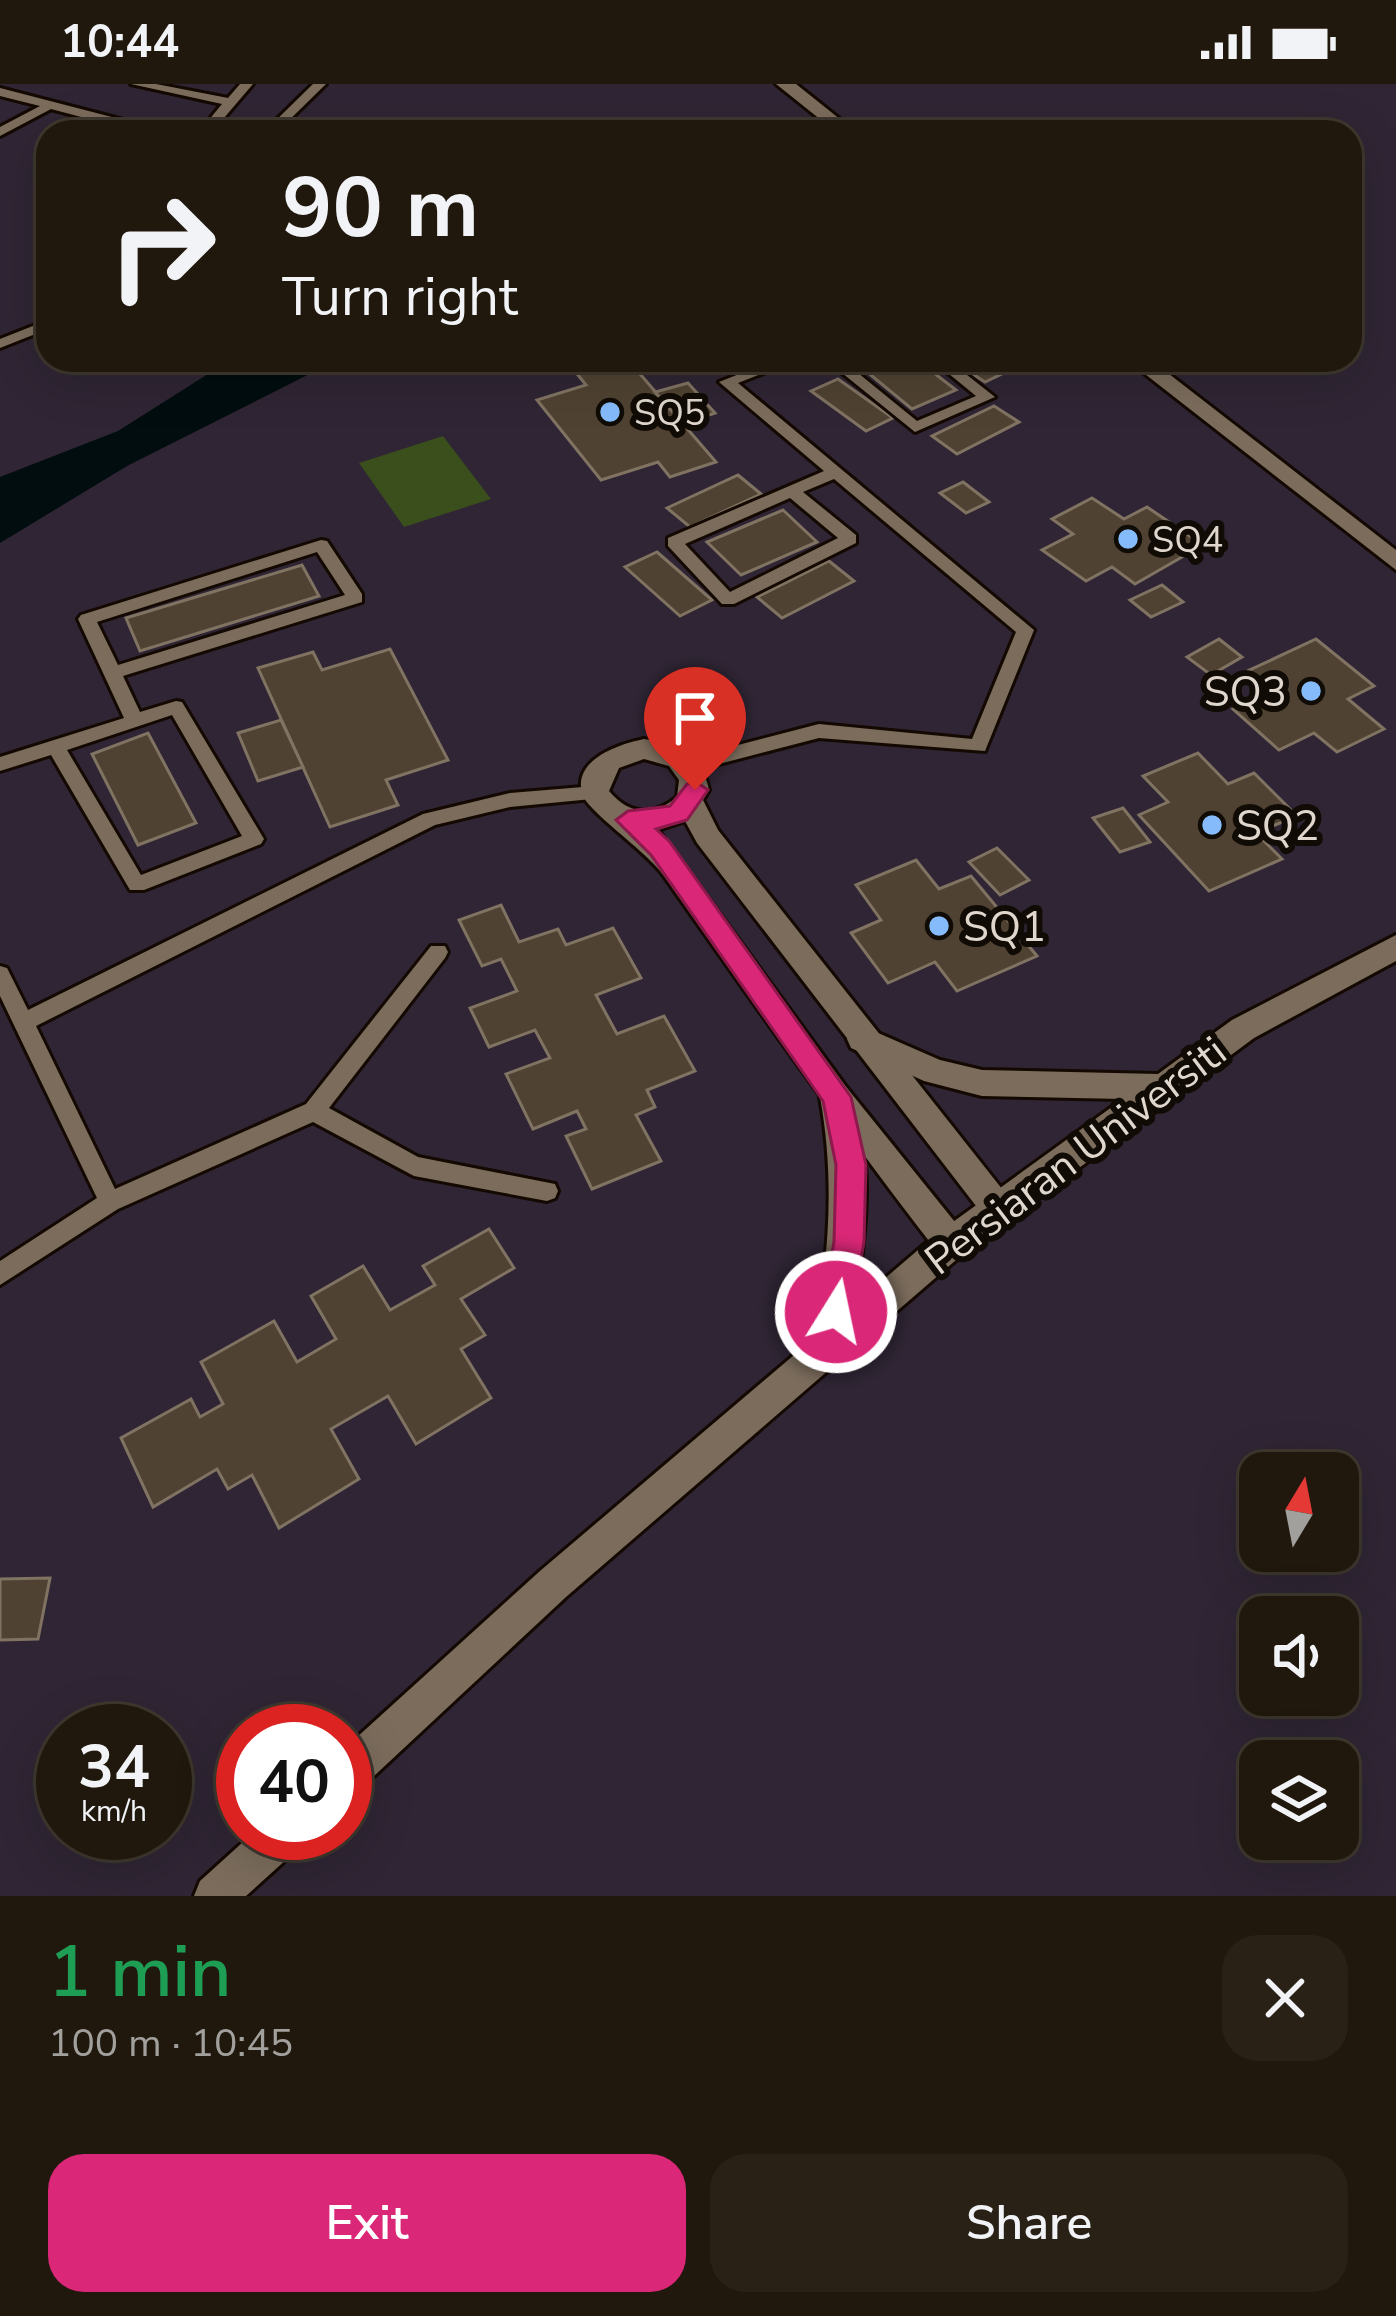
<!DOCTYPE html>
<html lang="en">
<head>
<meta charset="utf-8">
<style>
  body { margin:0; font-family:"Nunito Sans",sans-serif; background:#292116; color:#f1f3f6; height:100vh; display:flex; flex-direction:column; font-size:45px; white-space:nowrap }
  * { box-sizing:border-box; margin:0 }
  p { font-size:39px; color:#a2a09d }
  .icon { flex:none; width:66px; height:66px; fill:none; stroke:currentColor; stroke-width:2; stroke-linecap:round; stroke-linejoin:round }
  .map { position:relative; height:1812px; overflow:hidden }
  .drawer { display:flex; flex-direction:column; background:#21180d; flex:1 }
  .drawer>* { flex:none }
  .top-card { position:absolute; left:36px; top:36px; width:1326px; height:252px; border-radius:36px; box-shadow:0 12px 48px #0002,0 0 0 3px #3e372e; background:#21180d; color:#f1f3f6; overflow:hidden }
  .needle { width:78px; rotate:10deg }
  .buttons { position:absolute; left:1239px; top:1368px; display:grid; gap:24px }
  .buttons a { display:grid; place-items:center; width:120px; height:120px; border-radius:24px; background:#21180d; box-shadow:0 12px 48px #0002,0 0 0 3px #3e372e; font-size:60px }
  .speed { position:absolute; left:36px; top:1620px; display:flex; gap:24px; font-size:60px; font-weight:700; text-align:center }
  .speed>* { display:grid; place-content:center; width:156px; height:156px; border-radius:50%; background:#21180d; box-shadow:0 12px 48px #0002,0 0 0 3px #3e372e; line-height:1 }
  .speed small { font-size:30px; font-weight:400 }
  .speed .limit { border:18px solid #d22; background:#fff; color:#111 }
  .pin { position:absolute; display:grid; place-items:center; width:102px; height:102px; color:#fff; margin:-123px -51px; border-radius:50% 50% 50% 0; rotate:-45deg; box-shadow:0 0 12px #0007 }
  .pin .icon { rotate:45deg }
  .me { position:absolute; width:132px; margin:-66px; rotate:10deg; stroke-linejoin:round; filter:drop-shadow(0 0 9px #0008) }
  .turn { display:flex; align-items:center; gap:42px; height:252px; padding:0 48px; font-size:54px }
  .turn .icon { width:156px; height:156px; stroke-width:2.5 }
  .turn b { display:block; font-size:84px; line-height:102px }
  .round { display:grid; place-items:center; flex:none; width:126px; height:126px; border-radius:36px; background:#292116 }
  .summary { display:flex; align-items:center; justify-content:space-between; height:204px; padding:0 48px }
  h1 { font-size:72px; font-weight:600; line-height:90px; color:#1e9e55 }
  .primary-button { display:flex; gap:24px; margin-top:auto; padding:24px 48px }
  .primary-button a { flex:1; height:138px; border-radius:36px; background:#db2777; color:#fff; font-size:48px; font-weight:600; line-height:138px; text-align:center }
  .primary-button a+a { background:#292116; color:#f1f3f6 }
  .status { display:flex; justify-content:space-between; align-items:center; height:84px; padding:0 60px; background:#21180d; direction:ltr }
  .status svg { height:33px; fill:currentColor }
  .map>svg:first-child { display:block }
  .education { fill:#2f2534; fill-rule:evenodd }
  .green { fill:#3a4f1c }
  .water { fill:#010d0e }
  .building { fill:#4f4232; stroke:#817362; stroke-width:3 }
  .lines { fill:none; stroke-linecap:round; stroke-linejoin:round }
  .service-casing { stroke:#140900; stroke-width:6 }
  .minor-casing { stroke:#140900; stroke-width:6 }
  .tertiary-casing { stroke:#140900; stroke-width:6 }
  .service { fill:#7b6c5c; fill-rule:evenodd }
  .minor { fill:#7b6c5c; fill-rule:evenodd }
  .tertiary { fill:#7b6c5c; fill-rule:evenodd }
  .route { fill:#db2777; stroke:#8e194d; stroke-width:3 }
  .poi-dot { fill:#85bbfb; stroke:#100b05; stroke-width:4.5 }
  .labels { text-anchor:middle; stroke-width:12; stroke-linejoin:round; paint-order:stroke }
  .far-poi-label { font-size:36px; fill:#dfd7ce; stroke:#100b05; text-anchor:start }
  .poi-label { font-size:42px; fill:#dfd7ce; stroke:#100b05; text-anchor:start }
  .street-label { font-size:42px; fill:#dfd7ce; stroke:#100b05 }
</style>
</head>
<body>
<div class="status"><b>10:44</b><svg viewBox="0 0 49 12"><path d="M0 12V9h3v3zM5 12V6h3v6zM10 12V3h3v9zM15 12V0h3v12zM26 1h20v11H26zM47 4h2v5h-2z"/></svg></div>
<div class="map">
<svg width="1396" height="1812" viewBox="0 0 1396 1812">
  <rect width="100%" height="100%" fill="#2c2011"/>
  <path class="education" d="M0,0H1396V1812H0ZM48,48H1350V276H48ZM1260,1389H1338V1467H1260ZM1260,1533H1338V1611H1260ZM63,1647H165V1749H63ZM243,1647H345V1749H243ZM1260,1677H1338V1755H1260Z"/>
  <polygon class="green" points="443,352 491,415 404,443 359,379"/>
  <polygon class="water" points="230,276 337,276 127,382 0,459 0,393 118,347"/>
  <g class="building">
    <polygon points="608,276 628,276 716,378 670,393 658,378 601,396 537,316 586,301 574,286"/>
    <polygon points="879,276 917,276 956,306 912,325 861,283"/>
    <polygon points="951,276 995,276 1010,286 985,298"/>
    <polygon points="838,295 893,334 866,347 811,307"/>
    <polygon points="688,299 715,329 683,340 655,308"/>
    <polygon points="994,322 1019,338 957,370 932,352"/>
    <polygon points="738,391 761,410 690,443 667,424"/>
    <polygon points="963,398 989,418 966,429 940,409"/>
    <polygon points="1092,414 1124,435 1147,423 1203,461 1135,500 1112,483 1086,497 1042,466 1073,450 1052,435"/>
    <polygon points="783,426 817,458 741,491 707,458"/>
    <polygon points="657,468 712,516 680,532 625,483"/>
    <polygon points="829,477 854,497 782,534 757,513"/>
    <polygon points="302,481 319,512 140,567 126,534"/>
    <polygon points="1162,501 1183,518 1151,533 1130,516"/>
    <polygon points="1219,555 1242,573 1211,591 1187,573"/>
    <polygon points="1316,555 1374,602 1348,615 1384,645 1337,668 1314,649 1279,666 1233,625 1262,611 1239,591"/>
    <polygon points="390,565 448,676 386,696 398,721 330,743 258,584 313,568 322,586"/>
    <polygon points="281,636 303,683 258,697 238,649"/>
    <polygon points="148,649 196,739 138,761 92,670"/>
    <polygon points="1198,669 1228,700 1254,689 1297,732 1256,749 1282,775 1209,807 1139,731 1168,718 1143,692"/>
    <polygon points="1123,724 1150,758 1120,768 1093,734"/>
    <polygon points="997,764 1029,796 1000,811 969,778"/>
    <polygon points="916,776 939,805 971,792 1037,872 957,907 935,878 888,899 851,849 881,836 856,801"/>
    <polygon points="501,821 519,858 558,845 566,861 613,844 641,894 596,911 617,950 664,932 695,987 647,1006 655,1023 636,1031 661,1077 592,1105 566,1052 586,1045 577,1027 533,1045 506,990 550,974 535,946 489,963 470,924 517,907 501,875 482,882 459,836"/>
    <polygon points="489,1145 514,1184 461,1215 485,1251 461,1265 491,1314 416,1360 388,1312 331,1345 359,1395 279,1444 252,1391 228,1405 217,1385 153,1423 121,1354 191,1315 200,1333 223,1320 201,1278 274,1237 297,1278 336,1255 311,1212 363,1182 390,1226 435,1201 423,1182"/>
    <polygon points="50,1494 38,1555 0,1556 0,1495"/>
  </g>
  <g class="lines">
    <defs>
      <g id="service">
        <polygon points="131,0 156,0 228,14 240,0 253,0 212,48 199,48 222,20"/>
        <polygon points="313,0 326,0 277,48 264,48"/>
        <polygon points="0,4 158,45 159,48 138,48 51,25 0,52 0,43 40,22 0,12"/>
        <polygon points="48,236 48,245 0,264 0,255"/>
        <path d="M775,276H796L738,299L1034,546L985,667L819,654L688,688L679,681L688,674L819,640L972,655L1016,548L834,395L803,408L856,451V459L734,520H722L668,462V454L824,387L719,298ZM790,414L838,454L730,508L685,460Z"/>
        <polygon points="826,276 842,276 917,337 976,312 932,276 948,276 995,313 915,348"/>
        <path d="M321,456L327,457L362,510V518L123,592L140,628L176,617L182,618L264,755L261,760L144,806H130L51,671L0,687V673L124,634L78,535L81,531ZM317,468L345,511L118,581L97,538ZM172,631L242,752L141,791L67,666Z"/>
        <polygon points="595,702 602,704 605,709 602,714 510,723 435,741 36,942 115,1105 306,1020 431,862 445,862 448,868 445,874 329,1024 418,1073 555,1100 558,1107 555,1114 547,1117 414,1092 313,1038 118,1125 0,1201 0,1177 97,1114 0,912 0,882 7,884 28,926 423,730 510,709"/>
      </g>
      <path id="minor" d="M644,655C677,660 702,671 709,706L703,716L718,746L1010,1115L1014,1125L1010,1135L998,1140L986,1135L697,759L685,737L658,746L847,1004L963,1148L968,1159L963,1170L951,1174L939,1170C843,1046 754,920 664,792C648,768 585,726 582,709C573,675 620,660 644,655ZM644,675L669,682L679,696L677,713C653,733 629,731 609,707L619,684Z"/>
      <g id="tertiary">
        <polygon points="776,0 796,0 856,48 836,48"/>
        <polygon points="1127,276 1151,276 1396,466 1396,486"/>
        <path d="M1396,851V877L1254,954L963,1170L566,1513L359,1706L345,1712V1664L540,1487L814,1254C829,1172 835,1096 820,1013L825,1004L836,1000L847,1004C877,1066 865,1154 855,1220L939,1148L1123,1015L982,1012L924,997L851,964L847,955L851,946L862,942L940,976L982,986L1158,990L1232,936Z"/>
        <polygon points="253,1749 305,1749 299,1764 246,1812 194,1812 200,1797"/>
      </g>
    </defs>
    <use href="#service" class="service-casing"/>
    <use href="#minor" class="minor-casing"/>
    <use href="#tertiary" class="tertiary-casing"/>
    <use href="#service" class="service"/>
    <use href="#minor" class="minor"/>
    <use href="#tertiary" class="tertiary"/>
  </g>
  <polygon class="route" points="695,697 708,706 687,736 656,745 669,757 851,1013 866,1081 864,1158 852,1228 847,1239 836,1243 825,1239 821,1228 834,1158 836,1081 823,1017 651,771 616,736 628,727 670,722 687,700"/>
  <g class="poi-dot">
    <circle cx="610" cy="328" r="12"/>
    <circle cx="1128" cy="455" r="12"/>
    <circle cx="1311" cy="607" r="12"/>
    <circle cx="1212" cy="741" r="12"/>
    <circle cx="939" cy="842" r="12"/>
  </g>
  <g class="labels">
    <g class="far-poi-label">
      <text x="634" y="341">SQ5</text>
      <text x="1152" y="468">SQ4</text>
    </g>
    <g class="poi-label">
      <text x="1287" y="622" text-anchor="end">SQ3</text>
      <text x="1236" y="756">SQ2</text>
      <text x="963" y="857">SQ1</text>
    </g>
    <g class="street-label">
      <text transform="translate(1075 1071) rotate(-37)" y="15">Persiaran Universiti</text>
    </g>
  </g>
</svg>
<div class="buttons">
<a><svg class="needle" viewBox="-14 -14 28 28"><path d="M0-13l5 13h-10z" fill="#e53935"/><path d="M0 13l5-13h-10z" fill="#a2a09d"/></svg></a>
<a><svg class="icon" aria-label="sound" viewBox="0 0 24 24"><path d="M4 9h4l5-4v14l-5-4H4zM17 9q2 3 0 6"/></svg></a>
<a><svg class="icon" aria-label="layers" viewBox="0 0 24 24"><path d="M12 4l9 5-9 5-9-5zM3 14l9 5 9-5"/></svg></a>
</div>
<div class="speed"><div>34<small>km/h</small></div><div class="limit">40</div></div>
<div class="pin" style="left:695px;top:706px;background:#d93025"><svg class="icon" aria-label="arrive" viewBox="0 0 24 24"><path d="M6 21V4h12l-3 4 3 4H6"/></svg></div>
<svg class="me" style="left:836px;top:1228px" viewBox="-20 -20 40 40"><circle r="17" fill="#db2777" stroke="#fff" stroke-width="3"/><path d="M0-11L8 9 0 5-8 9z" fill="#fff"/></svg>
<div class="top-card">
<div class="turn"><svg class="icon" aria-label="right" viewBox="0 0 24 24"><path d="M7 20v-9h11M14 6l5 5-5 5"/></svg><div><b>90 m</b>Turn right</div></div>
</div>
</div>
<section class="drawer">
<div class="summary"><div><h1>1 min</h1><p>100 m · 10:45</p></div><a class="round"><svg class="icon" aria-label="close" viewBox="0 0 24 24"><path d="M6 6l12 12M18 6L6 18"/></svg></a></div>
<div class="primary-button"><a>Exit</a><a>Share</a></div>
</section>
</body>
</html>
